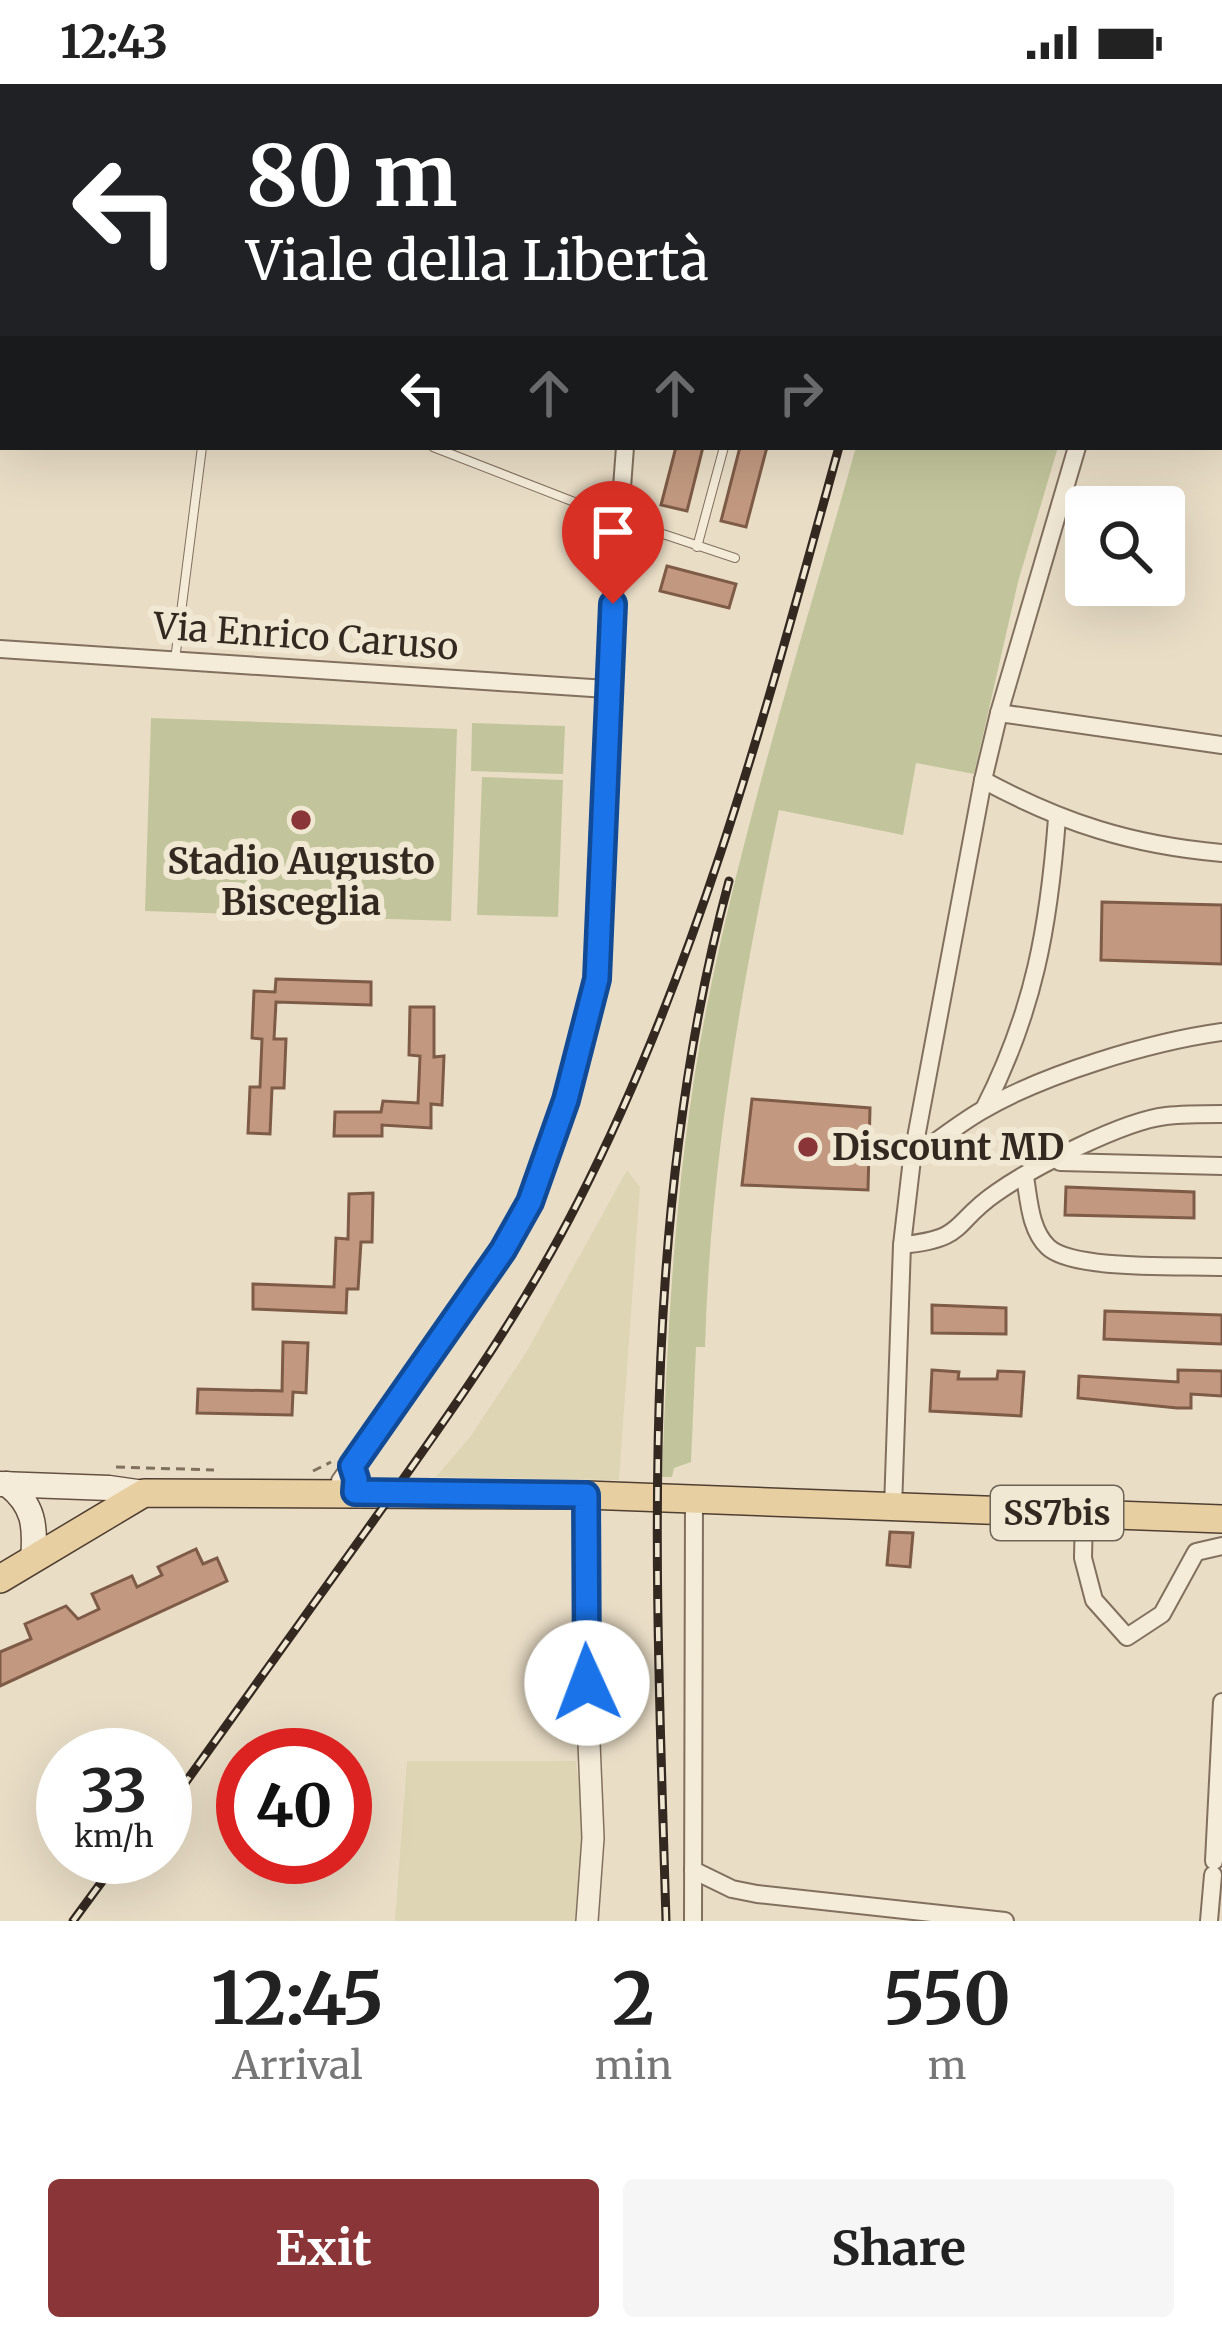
<!DOCTYPE html>
<html lang="en">
<head>
<meta charset="utf-8">
<style>
  body { margin:0; font-family:Merriweather,serif; background:#f6f6f6; color:#222; height:100vh; display:flex; flex-direction:column; font-size:45px; white-space:nowrap }
  * { box-sizing:border-box; margin:0 }
  p { font-size:39px; color:#767676 }
  .icon { flex:none; width:66px; height:66px; fill:none; stroke:currentColor; stroke-width:2; stroke-linecap:round; stroke-linejoin:round }
  .map { position:relative; height:1837px; overflow:hidden }
  .panel { display:flex; flex-direction:column; background:#fff; flex:1 }
  .panel>* { flex:none }
  .hud { position:absolute; left:0px; top:0px; width:1224px; height:366px; box-shadow:0 12px 48px #0002; background:#202124; color:#fff; overflow:hidden }
  .tools { position:absolute; left:1065px; top:402px; display:grid; gap:24px }
  .tools a { display:grid; place-items:center; width:120px; height:120px; border-radius:12px; background:#fff; box-shadow:0 12px 48px #0002; font-size:60px }
  .speed { position:absolute; left:36px; top:1644px; display:flex; gap:24px; font-size:60px; font-weight:700; text-align:center }
  .speed>* { display:grid; place-content:center; width:156px; height:156px; border-radius:50%; background:#fff; box-shadow:0 12px 48px #0002; line-height:1 }
  .speed small { font-size:30px; font-weight:400 }
  .speed .limit { border:18px solid #d22; background:#fff; color:#111 }
  .pin { position:absolute; display:grid; place-items:center; width:102px; height:102px; color:#fff; margin:-123px -51px; border-radius:50% 50% 50% 0; rotate:-45deg; box-shadow:0 0 12px #0007 }
  .pin .icon { rotate:45deg }
  .me { position:absolute; width:132px; margin:-66px; rotate:358deg; stroke-linejoin:round; filter:drop-shadow(0 0 9px #0008) }
  .turn { display:flex; align-items:center; gap:42px; height:252px; padding:0 48px; font-size:54px }
  .turn .icon { width:156px; height:156px; stroke-width:2.5 }
  .turn b { display:block; font-size:84px; line-height:102px }
  .lanes { display:flex; align-items:center; height:114px; padding:0 48px; background:#0003; justify-content:center; gap:60px; direction:ltr }
  .lanes .off { opacity:.35 }
  .eta { display:flex; justify-content:space-evenly; align-items:center; height:204px; text-align:center }
  .eta b { font-size:72px; font-weight:700; line-height:84px }
  .cta { display:flex; gap:24px; margin-top:auto; padding:24px 48px }
  .cta a { flex:1; height:138px; border-radius:12px; background:#8a3538; color:#fff; font-size:48px; font-weight:700; line-height:138px; text-align:center }
  .cta a+a { background:#f6f6f6; color:#222 }
  .status { display:flex; justify-content:space-between; align-items:center; height:84px; padding:0 60px; background:#fff; direction:ltr }
  .status svg { height:33px; fill:currentColor }
  .map>svg:first-child { display:block }
  .farmland { fill:#ddd5b4 }
  .green { fill:#c2c59b }
  .building { fill:#c29980; stroke:#7e5b46; stroke-width:3 }
  .lines { fill:none; stroke-linecap:round; stroke-linejoin:round }
  .service-casing { stroke:#82705e; stroke-width:10 }
  .minor-casing { stroke:#82705e; stroke-width:20 }
  .tertiary-casing { stroke:#82705e; stroke-width:24 }
  .secondary-casing { stroke:#645141; stroke-width:27 }
  .primary-casing { stroke:#503f31; stroke-width:30 }
  .path { stroke:#82705e; stroke-width:3; stroke-dasharray:9 6; stroke-linecap:butt }
  .service { stroke:#f4ebd8; stroke-width:8 }
  .minor { stroke:#f4ebd8; stroke-width:16 }
  .tertiary { stroke:#f4ebd8; stroke-width:21 }
  .secondary { stroke:#f4ebd8; stroke-width:24 }
  .primary { stroke:#e7cfa2; stroke-width:27 }
  .rail-casing { stroke:#342920; stroke-width:9 }
  .rail { stroke:#f1e8d4; stroke-width:4.5; stroke-dasharray:14; stroke-linecap:butt }
  .route-casing { stroke:#114b97; stroke-width:30 }
  .route { stroke:#1a73e8; stroke-width:21 }
  .poi-dot { fill:#8a3538; stroke:#f1e8d4; stroke-width:4.5 }
  .labels { text-anchor:middle; stroke-width:12; stroke-linejoin:round; paint-order:stroke }
  .shield { fill:#f1e8d4; stroke:#6d6256; stroke-width:3 }
  .shield-label { font-size:33px; font-weight:bold; fill:#342920 }
  .street-label { font-size:36px; fill:#342920; stroke:#f1e8d4 }
  .poi-label { font-size:36px; font-weight:bold; fill:#342920; stroke:#f1e8d4 }
</style>
</head>
<body>
<div class="status"><b>12:43</b><svg viewBox="0 0 49 12"><path d="M0 12V9h3v3zM5 12V6h3v6zM10 12V3h3v9zM15 12V0h3v12zM26 1h20v11H26zM47 4h2v5h-2z"/></svg></div>
<div class="map">
<svg width="1222" height="1837" viewBox="0 0 1222 1837">
  <rect width="100%" height="100%" fill="#e9ddc6"/>
  <g class="farmland">
    <polygon points="627,1086 640,1103 619,1396 436,1393 470,1353 527,1267"/>
    <polygon points="407,1677 576,1677 583,1739 575,1837 395,1837"/>
  </g>
  <g class="green">
    <path d="M856,363H1058L1018,498L974,690L916,679L903,751L779,726C741,902 710,1082 705,1263H696L691,1378L674,1384L672,1393H662C668,1227 677,1064 711,902C749,720 806,542 856,363Z"/>
    <polygon points="151,634 457,645 451,837 145,827"/>
    <polygon points="472,639 565,642 563,690 471,687"/>
    <polygon points="482,693 563,696 558,833 477,831"/>
  </g>
  <g class="building">
    <polygon points="676,363 703,363 687,427 661,421"/>
    <polygon points="740,363 767,363 746,443 721,437"/>
    <polygon points="667,482 736,500 729,524 660,507"/>
    <polygon points="1102,818 1222,821 1222,880 1101,876"/>
    <polygon points="276,895 371,898 371,921 276,918 274,955 286,955 284,1004 272,1004 270,1050 248,1049 250,1003 260,1003 262,955 252,954 254,907 275,908"/>
    <polygon points="410,923 434,923 434,973 444,972 442,1021 431,1020 431,1044 382,1041 382,1052 334,1052 335,1028 381,1028 383,1017 418,1019 420,972 409,971"/>
    <polygon points="752,1015 870,1024 868,1106 742,1101"/>
    <polygon points="1066,1103 1194,1108 1194,1134 1065,1131"/>
    <polygon points="373,1109 372,1158 361,1158 358,1205 347,1205 346,1229 253,1225 253,1200 334,1203 336,1154 348,1155 349,1110"/>
    <polygon points="932,1221 1006,1224 1006,1250 932,1249"/>
    <polygon points="1105,1227 1222,1231 1222,1260 1104,1255"/>
    <polygon points="283,1258 308,1259 306,1309 293,1308 292,1331 197,1329 198,1305 282,1307"/>
    <polygon points="932,1286 959,1288 958,1295 997,1295 998,1287 1024,1288 1021,1332 930,1327"/>
    <polygon points="1178,1286 1222,1287 1222,1312 1191,1310 1191,1324 1177,1324 1078,1314 1079,1292 1178,1298"/>
    <polygon points="890,1448 913,1449 910,1483 887,1481"/>
    <polygon points="196,1465 203,1480 217,1474 227,1497 0,1602 0,1568 31,1555 25,1540 66,1522 78,1535 99,1525 92,1510 132,1492 137,1503 162,1491 158,1483"/>
  </g>
  <g class="lines">
    <defs>
      <g id="service">
        <polyline points="488,0 497,3"/>
        <polyline points="364,3 364,0"/>
        <polyline points="758,3 758,0"/>
        <polyline points="822,3 823,0"/>
        <polyline points="0,251 3,252"/>
        <polyline points="433,363 618,435 735,474"/>
        <polyline points="697,463 724,363"/>
        <polyline points="175,576 202,363"/>
      </g>
      <g id="minor">
        <polyline points="630,3 631,0"/>
        <polyline points="1182,3 1183,0"/>
        <polyline points="0,565 607,605"/>
        <polyline points="999,629 1222,661"/>
        <path d="M983,696C1063,739 1131,761 1222,769"/>
        <path d="M984,1025C1034,927 1049,842 1057,734"/>
        <path d="M912,1075C935,1059 957,1041 981,1027C1044,990 1150,958 1222,948"/>
        <polyline points="1060,1078 1222,1082"/>
        <path d="M1025,1093C1029,1116 1030,1146 1048,1163C1073,1187 1185,1181 1222,1183"/>
        <path d="M902,1161C967,1155 952,1139 996,1109C1033,1083 1123,1037 1166,1032C1184,1030 1203,1030 1222,1030"/>
        <polyline points="338,1408 340,1397 504,1166 540,1093 583,956 599,869 607,605 625,363"/>
        <polyline points="893,1424 902,1161 912,1075 983,696 999,629 1077,363"/>
        <polyline points="1084,1430 1083,1474 1094,1516 1127,1553 1162,1530 1196,1468 1222,1462"/>
        <polyline points="1214,1777 1222,1618"/>
        <polyline points="693,1786 732,1805 757,1810 1005,1837"/>
        <polyline points="693,1837 694,1414"/>
        <polyline points="1209,1837 1213,1791"/>
      </g>
      <polyline id="tertiary" points="586,1411 585,1563 593,1754 587,1837"/>
      <g id="secondary">
        <polyline points="0,5 3,0"/>
        <polyline points="0,1400 109,1404 144,1409"/>
        <path d="M7,1400C34,1421 36,1442 33,1475"/>
      </g>
      <polyline id="primary" points="0,1495 144,1409 586,1411 1222,1435"/>
    </defs>
    <use href="#service" class="service-casing"/>
    <use href="#minor" class="minor-casing"/>
    <use href="#tertiary" class="tertiary-casing"/>
    <use href="#secondary" class="secondary-casing"/>
    <use href="#primary" class="primary-casing"/>
    <g class="path">
      <polyline points="116,1383 214,1386"/>
      <polyline points="313,1387 331,1378"/>
    </g>
    <use href="#service" class="service"/>
    <use href="#minor" class="minor"/>
    <use href="#tertiary" class="tertiary"/>
    <use href="#secondary" class="secondary"/>
    <use href="#primary" class="primary"/>
    <defs>
      <g id="rail">
        <polyline points="939,3 940,0"/>
        <path d="M165,1727C232,1634 299,1540 366,1447C442,1341 519,1234 578,1118C700,879 768,620 839,363"/>
        <polyline points="73,1837 120,1773"/>
        <path d="M666,1837C656,1489 637,1137 729,797"/>
      </g>
    </defs>
    <use href="#rail" class="rail-casing"/>
    <use href="#rail" class="rail"/>
  </g>
  <g class="lines">
    <defs>
      <polyline id="route" points="587,1599 586,1411 355,1408 356,1395 352,1382 503,1166 530,1118 566,1016 597,895 613,520"/>
    </defs>
    <use href="#route" class="route-casing"/>
    <use href="#route" class="route"/>
  </g>
  <g class="poi-dot">
    <circle cx="301" cy="736" r="12"/>
    <circle cx="808" cy="1063" r="12"/>
  </g>
  <g class="labels">
    <rect class="shield" x="991" y="1402" width="132" height="54" rx="9"/>
    <g class="shield-label">
      <text x="1057" y="1441">SS7bis</text>
    </g>
    <g class="street-label">
      <text transform="translate(306 552) rotate(4)" y="13">Via Enrico Caruso</text>
    </g>
    <g class="poi-label">
      <text x="301" y="790">Stadio Augusto<tspan x="301" dy="41">Bisceglia</tspan></text>
      <text x="832" y="1076" text-anchor="start">Discount MD</text>
    </g>
  </g>
</svg>
<div class="tools">
<a><svg class="icon" aria-label="search" viewBox="0 0 24 24"><circle cx="10" cy="10" r="6"/><path d="M15 15l6 6"/></svg></a>
</div>
<div class="speed"><div>33<small>km/h</small></div><div class="limit">40</div></div>
<div class="pin" style="left:613px;top:520px;background:#d93025"><svg class="icon" aria-label="arrive" viewBox="0 0 24 24"><path d="M6 21V4h12l-3 4 3 4H6"/></svg></div>
<svg class="me" style="left:587px;top:1599px" viewBox="-20 -20 40 40"><circle r="19" fill="#fff"/><path d="M0-13L10 11 0 6-10 11z" fill="#1a73e8"/></svg>
<div class="hud">
<div class="turn"><svg class="icon" aria-label="left" viewBox="0 0 24 24"><path d="M17 20v-9H6M10 6l-5 5 5 5"/></svg><div><b>80 m</b>Viale della Libertà</div></div>
<div class="lanes"><svg class="icon" aria-label="left" viewBox="0 0 24 24"><path d="M17 20v-9H6M10 6l-5 5 5 5"/></svg><svg class="icon off" aria-label="ahead" viewBox="0 0 24 24"><path d="M12 20V5M6 11l6-6 6 6"/></svg><svg class="icon off" aria-label="ahead" viewBox="0 0 24 24"><path d="M12 20V5M6 11l6-6 6 6"/></svg><svg class="icon off" aria-label="right" viewBox="0 0 24 24"><path d="M7 20v-9h11M14 6l5 5-5 5"/></svg></div>
</div>
</div>
<section class="panel">
<div class="eta">
<div><b>12:45</b><p>Arrival</p></div>
<div><b>2</b><p>min</p></div>
<div><b>550</b><p>m</p></div>
</div>
<div class="cta"><a>Exit</a><a>Share</a></div>
</section>
</body>
</html>
